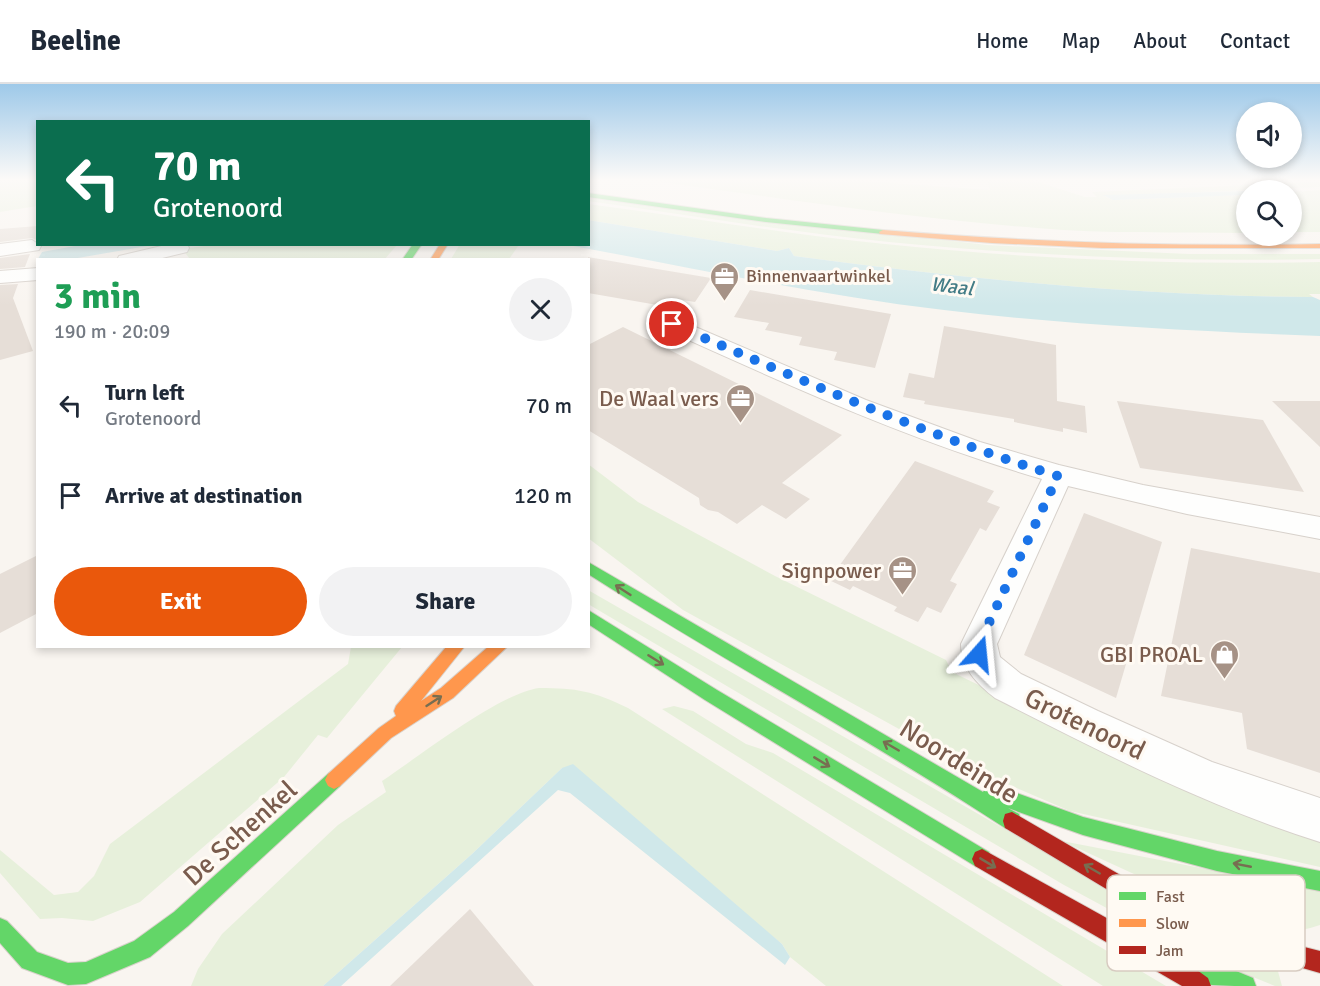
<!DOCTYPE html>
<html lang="en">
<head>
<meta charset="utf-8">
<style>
  body { margin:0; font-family:Signika,sans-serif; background:#f2f2f3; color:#1f2937; height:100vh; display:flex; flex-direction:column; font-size:22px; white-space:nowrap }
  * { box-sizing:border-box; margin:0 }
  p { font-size:20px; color:#747a83 }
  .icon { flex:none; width:33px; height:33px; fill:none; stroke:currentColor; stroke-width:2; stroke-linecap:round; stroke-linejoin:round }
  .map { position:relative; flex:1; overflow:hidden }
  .drawer { position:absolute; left:36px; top:174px; width:554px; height:390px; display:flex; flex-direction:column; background:#fff; border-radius:0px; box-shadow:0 3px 9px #0003 }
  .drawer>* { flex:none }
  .banner { position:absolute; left:36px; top:36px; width:554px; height:126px; border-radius:0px; box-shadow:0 3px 9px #0003; background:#0b6e4f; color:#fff; overflow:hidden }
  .fabs { position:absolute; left:1236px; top:18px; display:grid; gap:12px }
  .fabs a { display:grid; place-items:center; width:66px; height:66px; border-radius:50%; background:#fff; box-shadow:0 3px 9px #0003; font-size:30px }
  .pin { position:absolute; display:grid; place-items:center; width:51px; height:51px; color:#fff; margin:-26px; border:3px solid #fff; border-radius:50%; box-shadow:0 2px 6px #0007 }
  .me { position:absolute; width:66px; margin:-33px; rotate:18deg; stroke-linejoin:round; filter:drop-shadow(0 0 4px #0008) }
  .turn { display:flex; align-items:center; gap:21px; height:126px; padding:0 18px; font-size:27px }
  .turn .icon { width:78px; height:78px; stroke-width:2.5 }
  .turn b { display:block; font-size:42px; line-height:51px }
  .round { display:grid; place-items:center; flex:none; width:63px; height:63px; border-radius:32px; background:#f2f2f3 }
  .head { display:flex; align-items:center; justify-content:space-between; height:102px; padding:0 18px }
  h1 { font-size:36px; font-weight:800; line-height:45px; color:#1e9e55 }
  .action { display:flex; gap:12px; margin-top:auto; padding:12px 18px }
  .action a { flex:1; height:69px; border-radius:36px; background:#ea580c; color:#fff; font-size:24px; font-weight:800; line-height:69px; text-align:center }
  .action a+a { background:#f2f2f3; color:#1f2937 }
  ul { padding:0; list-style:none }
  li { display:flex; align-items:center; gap:18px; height:90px; padding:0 18px }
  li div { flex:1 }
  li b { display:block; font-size:22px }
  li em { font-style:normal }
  header { display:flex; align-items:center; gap:36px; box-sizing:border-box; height:84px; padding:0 30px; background:#fff; border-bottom:2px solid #e0e1e3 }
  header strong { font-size:28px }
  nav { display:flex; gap:33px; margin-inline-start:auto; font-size:21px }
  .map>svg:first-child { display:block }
  .green { fill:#e7f0db }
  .water { fill:#d0e8ea }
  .building { fill:#e6ded7 }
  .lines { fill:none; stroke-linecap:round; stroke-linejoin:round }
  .street-casing { stroke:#d7d1cb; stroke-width:2 }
  .fast-casing { stroke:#d9d2cb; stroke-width:2 }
  .slow-casing { stroke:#d9d2cb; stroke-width:2 }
  .jam-casing { stroke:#d9d2cb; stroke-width:2 }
  .street { fill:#fefefd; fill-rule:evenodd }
  .fast { fill:#63d668; fill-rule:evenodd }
  .slow { fill:#ff974d; fill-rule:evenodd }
  .jam { fill:#b3261e; fill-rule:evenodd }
  .oneway { stroke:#776e51 }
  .route { stroke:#1a73e8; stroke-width:10; stroke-dasharray:0 18 }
  .labels { text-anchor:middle; stroke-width:6; stroke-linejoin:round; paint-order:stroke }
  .far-poi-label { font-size:18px; fill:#7a5c4d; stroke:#fffaf3; text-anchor:start }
  .far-water-label { font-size:20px; font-style:italic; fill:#437c86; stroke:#fffaf3 }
  .poi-label { font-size:22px; fill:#7a5c4d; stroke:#fffaf3; text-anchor:end }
  .near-street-label { font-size:27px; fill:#7a5c4d; stroke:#fffaf3 }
  .key { fill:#fffaf3; stroke:#d7cbc1; stroke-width:1.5 }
  .key-label { font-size:16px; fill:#7a5c4d }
</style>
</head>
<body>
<header>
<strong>Beeline</strong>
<nav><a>Home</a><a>Map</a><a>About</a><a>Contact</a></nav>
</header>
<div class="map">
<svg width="1320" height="902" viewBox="0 0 1320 902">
  <rect width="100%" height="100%" fill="#f9f5f0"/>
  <g class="green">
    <polygon points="0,96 37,96 37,122 0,128"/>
    <path d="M648,96H850L990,106L988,96H1032L1085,113H1097L1092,108L1320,98V103L1104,112L1113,116L1246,111V149C1177,148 1107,150 1037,144C907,134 778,114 648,96Z"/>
    <polygon points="1320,106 1320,148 1292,148 1292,108"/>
    <path d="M588,114L987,161L1189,170H1320V175C1176,178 1033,172 889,158C789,148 688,131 588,117Z"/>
    <path d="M588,120C687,133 786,150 885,160C1029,175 1175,181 1320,178V210H1309L1313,213C1139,212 966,195 794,172L789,164L777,167L588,136Z"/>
    <polygon points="219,160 397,161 384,176 190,175 182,165"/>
    <polygon points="460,160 519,160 519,161 509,175 451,175"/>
    <polygon points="588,380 638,418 775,492 946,576 952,588 1225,721 1320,755 1320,783 1070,727 968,683 683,526 588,454"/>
    <polygon points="588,506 1055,774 1276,880 1282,902 1275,902 1177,862 1064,801 588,520"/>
    <polygon points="351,563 402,563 327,654 318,651 284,693 140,818 93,837 62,834 40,835 0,789 0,766 54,811 78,808 94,792 110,760 348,580"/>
    <path d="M539,604C577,604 593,607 628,624L1063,902H826L790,873L782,860L562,684L472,770L323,902H191L198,885L222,850L338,741L386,708L382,697C420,672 498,610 539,604Z"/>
    <polygon points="674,622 693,627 746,660 773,669 1166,902 1103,902 662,625"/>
    <path d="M1062,757L1320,807V841C1297,849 1278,848 1254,845Z"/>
  </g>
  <g class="water">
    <polygon points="1246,107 1246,111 1113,116 1103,111"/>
    <path d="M588,136L777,167L789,164L794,172C966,195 1139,212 1313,213L1320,216V252C1195,247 1069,241 944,226C818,211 693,184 568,161L588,160Z"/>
    <polygon points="86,160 153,160 153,161 72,175 38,175 42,168"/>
    <polygon points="573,680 782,860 790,873 785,881 570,709 558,706 341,902 323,902 472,770 562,684"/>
  </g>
  <g class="building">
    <polygon points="38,142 37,156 32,154 0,158 0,145"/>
    <polygon points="30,170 25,183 0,185 0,174"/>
    <polygon points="588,173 657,185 711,194 695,218 682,216 675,224 588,209"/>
    <polygon points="18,200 13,214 33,267 0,276 0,201"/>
    <polygon points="750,206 891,230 875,284 834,276 837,268 799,261 802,253 765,246 769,239 734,233"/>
    <polygon points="944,242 1056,261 1057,317 1085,322 1087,349 1063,344 1063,348 1014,338 1014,335 924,320 925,317 903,313 909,289 934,294"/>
    <polygon points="623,243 842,351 782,399 810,415 786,435 762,421 737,440 718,428 708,426 700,421 699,414 588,346 588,261"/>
    <polygon points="1117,317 1263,336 1304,408 1140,384"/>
    <polygon points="1272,317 1320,317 1320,363"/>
    <polygon points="915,377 994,407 987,418 1000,423 986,447 980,444 966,469 950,497 957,500 941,529 927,523 918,538 894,527 897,523 853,502 850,506 829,496"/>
    <polygon points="1084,429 1162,458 1116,614 1024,571"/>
    <polygon points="1191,464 1320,489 1320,689 1247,665 1242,629 1161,612"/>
    <polygon points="38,471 38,529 0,549 0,490"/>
    <polygon points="470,825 534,902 390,902"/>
  </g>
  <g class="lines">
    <defs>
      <g id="street">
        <polygon points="32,156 41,162 39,166 0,172 0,160"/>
        <polygon points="170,160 187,160 189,164 187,168 154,176 117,176 119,172"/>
        <polygon points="38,184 38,196 0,199 0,187"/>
        <path d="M672,233L866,316L980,358L1059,381L1143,401L1320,433V455L1187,430L1068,402L997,560L1000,573L1021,590L1098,627L1212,678L1320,714V758C1206,722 1101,668 995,614C977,600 961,584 961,560L1042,395C911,357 788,301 664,245L661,240L664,235Z"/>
      </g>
      <g id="fast">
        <polygon points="588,109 766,134 883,146 887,148 883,150 766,138 588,113"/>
        <polygon points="413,160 422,160 411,176 402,176"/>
        <path d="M588,478L983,708L986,703L992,700L1083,733L1217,767L1320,787V807L1217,787L1083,751L1008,724L1019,730L1021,737L1019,744L1012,746L1005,744C869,655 725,578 588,490Z"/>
        <polygon points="588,526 717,606 989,768 992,775 989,782 982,785 975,782 705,616 588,540"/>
        <polygon points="334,687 340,690 343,696 340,702 188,842 150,873 86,900 68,901 22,884 0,859 0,834 7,837 37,868 68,879 86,878 134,857 174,828 328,690"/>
        <path d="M1178,875L1224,882L1253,894L1256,902C1228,902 1197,902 1170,894L1167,886L1170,878Z"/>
      </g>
      <g id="slow">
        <path d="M883,146C1029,158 1174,163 1320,160V164H1102L992,159L880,150L879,148Z"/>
        <polygon points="440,160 448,160 438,176 430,176"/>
        <polygon points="447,562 465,562 421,617 441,604 489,562 508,562 453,614 391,654 340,702 334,705 328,702 325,696 328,690 379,644 396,632 394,627 396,622"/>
      </g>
      <g id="jam">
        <polygon points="1012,728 1122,792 1238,846 1320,867 1320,889 1229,863 1108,806 1005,744 1003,737 1005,730"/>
        <polygon points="982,765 1186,878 1208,894 1211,902 1182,902 975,782 972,775 975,768"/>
      </g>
    </defs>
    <use href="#street" class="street-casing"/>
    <use href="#fast" class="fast-casing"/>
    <use href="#slow" class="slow-casing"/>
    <use href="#jam" class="jam-casing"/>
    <use href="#street" class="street"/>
    <use href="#fast" class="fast"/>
    <use href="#slow" class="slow"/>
    <use href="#jam" class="jam"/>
  </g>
  <defs><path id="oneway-shaft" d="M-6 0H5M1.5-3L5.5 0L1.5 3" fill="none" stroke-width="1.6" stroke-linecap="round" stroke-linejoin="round" transform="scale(1.5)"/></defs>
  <g class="oneway">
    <use href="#oneway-shaft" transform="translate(623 506) rotate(-147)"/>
    <use href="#oneway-shaft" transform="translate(656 576) rotate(32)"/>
    <use href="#oneway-shaft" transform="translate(434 617) rotate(-33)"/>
    <use href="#oneway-shaft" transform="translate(891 662) rotate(-150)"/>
    <use href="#oneway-shaft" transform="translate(822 678) rotate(31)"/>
    <use href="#oneway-shaft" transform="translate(988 779) rotate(31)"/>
    <use href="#oneway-shaft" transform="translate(1242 781) rotate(-169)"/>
    <use href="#oneway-shaft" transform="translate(1092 785) rotate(-150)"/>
  </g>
  <linearGradient id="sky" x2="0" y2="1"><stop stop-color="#9ec9e9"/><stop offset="0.43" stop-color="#fcfaf8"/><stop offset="1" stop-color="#fcfaf8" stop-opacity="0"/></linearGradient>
  <rect width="1320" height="222" fill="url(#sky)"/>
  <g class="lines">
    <path class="route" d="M672,240C801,296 923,350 1058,392L979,560V570"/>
  </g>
  <defs>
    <symbol id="office-pin" viewBox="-11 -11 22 30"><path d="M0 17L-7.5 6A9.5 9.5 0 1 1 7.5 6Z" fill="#a69286" stroke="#fffaf3"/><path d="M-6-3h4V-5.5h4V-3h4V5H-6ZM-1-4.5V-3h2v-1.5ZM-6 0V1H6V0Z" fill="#fff"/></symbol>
    <symbol id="shop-pin" viewBox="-11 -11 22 30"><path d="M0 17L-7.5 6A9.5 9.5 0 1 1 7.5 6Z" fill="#a69286" stroke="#fffaf3"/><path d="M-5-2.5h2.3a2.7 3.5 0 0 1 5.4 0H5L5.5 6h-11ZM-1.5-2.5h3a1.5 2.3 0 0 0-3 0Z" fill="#fff"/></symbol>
  </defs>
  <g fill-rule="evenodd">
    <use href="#office-pin" x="708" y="176" width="33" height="45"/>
    <use href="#office-pin" x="724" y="298" width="33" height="45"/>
    <use href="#office-pin" x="886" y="470" width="33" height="45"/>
    <use href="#shop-pin" x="1208" y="554" width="33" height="45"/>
  </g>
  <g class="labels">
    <g class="far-poi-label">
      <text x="746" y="198">Binnenvaartwinkel</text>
    </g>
    <g class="far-water-label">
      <text transform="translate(952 202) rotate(7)" y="7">Waal</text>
    </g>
    <g class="poi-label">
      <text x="719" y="322">De Waal vers</text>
      <text x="881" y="494">Signpower</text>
      <text x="1203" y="578">GBI PROAL</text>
    </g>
    <g class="near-street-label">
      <text transform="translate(1085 640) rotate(26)" y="9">Grotenoord</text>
      <text transform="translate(959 677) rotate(32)" y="9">Noordeinde</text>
      <text transform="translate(240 749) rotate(-42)" y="9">De Schenkel</text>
    </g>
  </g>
  <rect x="1107" y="791" width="198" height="96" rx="9" class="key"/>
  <rect x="1119" y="808" width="27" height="8" fill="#63d668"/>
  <rect x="1119" y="835" width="27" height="8" fill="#ff974d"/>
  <rect x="1119" y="862" width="27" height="8" fill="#b3261e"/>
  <g class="key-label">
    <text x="1156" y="818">Fast</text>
    <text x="1156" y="845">Slow</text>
    <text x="1156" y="872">Jam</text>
  </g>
</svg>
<div class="fabs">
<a><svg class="icon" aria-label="sound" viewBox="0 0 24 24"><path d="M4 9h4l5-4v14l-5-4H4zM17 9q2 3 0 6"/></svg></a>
<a><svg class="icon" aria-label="search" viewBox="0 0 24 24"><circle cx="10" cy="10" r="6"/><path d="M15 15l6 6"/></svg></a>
</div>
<div class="pin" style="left:672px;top:240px;background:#d93025"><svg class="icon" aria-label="arrive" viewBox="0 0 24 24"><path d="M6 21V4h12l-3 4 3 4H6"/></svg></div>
<svg class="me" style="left:979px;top:570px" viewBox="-20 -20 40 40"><path d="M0-17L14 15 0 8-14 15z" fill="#1a73e8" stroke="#fff" stroke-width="4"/></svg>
<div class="banner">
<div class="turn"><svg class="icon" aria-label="left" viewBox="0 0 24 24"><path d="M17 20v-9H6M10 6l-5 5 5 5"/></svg><div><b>70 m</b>Grotenoord</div></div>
</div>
<section class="drawer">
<div class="head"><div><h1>3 min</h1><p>190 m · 20:09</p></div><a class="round"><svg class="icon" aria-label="close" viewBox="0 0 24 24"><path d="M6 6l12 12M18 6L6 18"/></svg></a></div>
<ul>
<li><svg class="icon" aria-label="left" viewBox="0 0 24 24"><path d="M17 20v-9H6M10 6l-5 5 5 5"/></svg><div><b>Turn left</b><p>Grotenoord</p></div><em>70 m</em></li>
<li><svg class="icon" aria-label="arrive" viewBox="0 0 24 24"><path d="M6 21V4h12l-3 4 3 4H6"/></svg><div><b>Arrive at destination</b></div><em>120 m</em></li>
</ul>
<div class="action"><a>Exit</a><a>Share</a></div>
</section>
</div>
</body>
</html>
